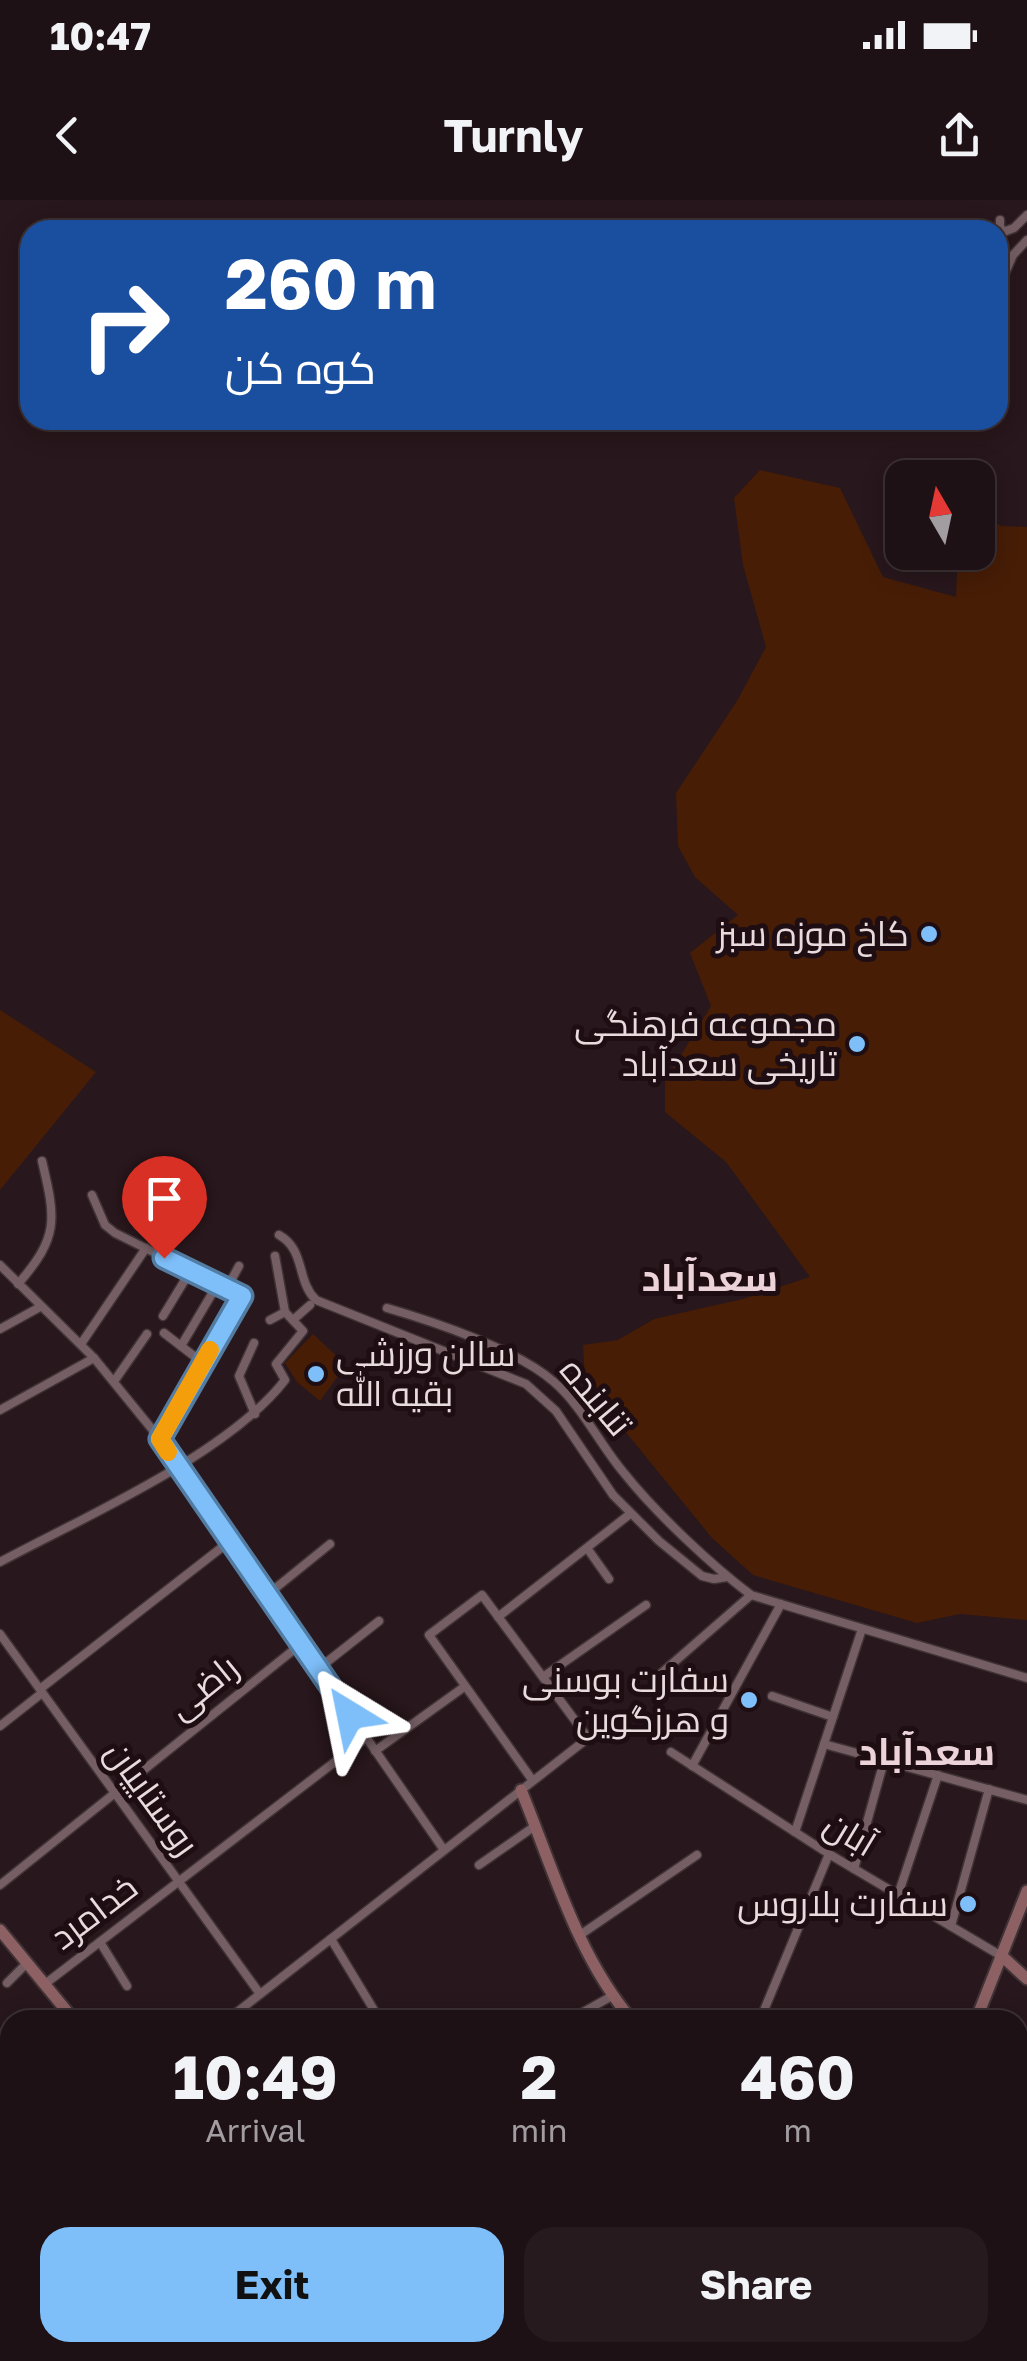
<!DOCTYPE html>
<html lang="en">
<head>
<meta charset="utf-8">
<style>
  body { margin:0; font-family:"Golos Text",Cairo,sans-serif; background:#261a1e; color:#f1f3f6; height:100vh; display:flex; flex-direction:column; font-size:38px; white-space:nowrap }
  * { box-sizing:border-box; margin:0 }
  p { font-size:32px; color:#a19da0 }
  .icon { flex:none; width:55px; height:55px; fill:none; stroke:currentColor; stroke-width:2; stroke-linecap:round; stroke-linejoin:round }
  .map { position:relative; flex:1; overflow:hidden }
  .details { position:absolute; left:0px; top:1810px; width:1028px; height:352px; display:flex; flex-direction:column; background:#1e1115; border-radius:30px 30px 0 0; box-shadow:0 5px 25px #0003,0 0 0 2px #3c3134 }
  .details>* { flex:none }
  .guide { position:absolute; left:20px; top:20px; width:988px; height:210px; border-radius:30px; box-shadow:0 5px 25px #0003,0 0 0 2px #3c3134; background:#1a4fa0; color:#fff; overflow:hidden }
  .needle { width:65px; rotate:351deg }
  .buttons { position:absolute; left:885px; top:260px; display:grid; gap:20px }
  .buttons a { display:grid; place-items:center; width:110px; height:110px; border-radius:20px; background:#1e1115; box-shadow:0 5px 25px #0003,0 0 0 2px #3c3134; font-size:50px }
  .pin { position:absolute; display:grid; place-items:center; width:85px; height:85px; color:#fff; margin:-102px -42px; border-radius:50% 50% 50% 0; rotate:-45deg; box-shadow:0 0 10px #0007 }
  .pin .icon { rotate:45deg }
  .me { position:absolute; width:110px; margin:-55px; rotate:325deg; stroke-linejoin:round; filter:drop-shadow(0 0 8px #0008) }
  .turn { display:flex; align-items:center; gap:35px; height:210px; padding:0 40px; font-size:45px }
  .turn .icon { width:130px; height:130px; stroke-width:2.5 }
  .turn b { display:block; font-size:70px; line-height:85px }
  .eta { display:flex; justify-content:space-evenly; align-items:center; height:170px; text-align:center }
  .eta b { font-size:60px; font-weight:700; line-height:70px }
  .button { display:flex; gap:20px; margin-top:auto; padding:20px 40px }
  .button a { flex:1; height:115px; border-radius:30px; background:#7ebef9; color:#111; font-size:40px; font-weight:700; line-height:115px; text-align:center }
  .button a+a { background:#261a1e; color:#f1f3f6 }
  .status { display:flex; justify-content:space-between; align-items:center; height:70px; padding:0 50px; background:#1e1115; direction:ltr }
  .status svg { height:28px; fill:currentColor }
  header { display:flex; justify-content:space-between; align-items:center; height:130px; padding:0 40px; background:#1e1115; font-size:45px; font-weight:700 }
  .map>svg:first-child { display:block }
  .green { fill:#471d06 }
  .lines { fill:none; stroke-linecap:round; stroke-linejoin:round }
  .street-casing { stroke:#403336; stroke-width:11 }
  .secondary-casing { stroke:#403336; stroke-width:15 }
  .street { stroke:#755f65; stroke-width:8 }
  .secondary { stroke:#8d6164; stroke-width:11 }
  .route-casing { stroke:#527ca2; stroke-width:25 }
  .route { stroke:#7ebef9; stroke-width:18 }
  .slow { stroke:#f59e0b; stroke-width:18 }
  .poi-dot { fill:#7ebef9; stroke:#1e0e13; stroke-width:4 }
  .labels { text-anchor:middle; stroke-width:10; stroke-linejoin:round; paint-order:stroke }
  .poi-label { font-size:35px; fill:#e8dbde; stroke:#1e0e13; text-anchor:end }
  .street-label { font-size:35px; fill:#e8dbde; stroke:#1e0e13 }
  .neighbourhood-label { font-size:38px; font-weight:bold; fill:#ecd3d9; stroke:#1e0e13 }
</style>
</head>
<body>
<div class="status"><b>10:47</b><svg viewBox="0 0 49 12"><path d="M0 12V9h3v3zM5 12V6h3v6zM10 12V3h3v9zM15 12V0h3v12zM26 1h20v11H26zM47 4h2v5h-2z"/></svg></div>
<header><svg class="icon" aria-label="back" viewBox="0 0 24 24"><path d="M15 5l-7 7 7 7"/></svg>Turnly<svg class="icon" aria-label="share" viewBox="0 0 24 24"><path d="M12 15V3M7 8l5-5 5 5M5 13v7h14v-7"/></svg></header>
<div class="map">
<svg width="1027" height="2161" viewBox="0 0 1027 2161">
  <rect width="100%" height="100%" fill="#28171c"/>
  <g class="green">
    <polygon points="760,270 840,288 883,377 956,397 958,353 978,352 978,311 1001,326 1027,327 1027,1420 960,1414 917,1423 753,1375 712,1338 585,1182 583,1145 618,1140 654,1119 743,1099 810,1077 726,962 665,912 665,881 711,806 690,753 738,715 695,677 678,646 676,593 737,501 766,447 743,365 734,298"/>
    <polygon points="0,810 96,872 0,990"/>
    <polygon points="313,1134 346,1165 320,1201 297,1182 285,1163"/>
  </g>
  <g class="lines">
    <defs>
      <g id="street">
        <polyline points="1000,20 1000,29 1006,31 1014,28 1027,15"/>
        <polyline points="998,89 1013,55 1027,40"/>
        <polyline points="92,995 105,1025 115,1033 242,1096 160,1239"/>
        <path d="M279,1035C306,1050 296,1081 316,1100L526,1184L556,1211L613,1295L659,1341L702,1376L714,1379L727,1377"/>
        <polyline points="0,1065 94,1158 160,1239 444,1650"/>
        <path d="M18,1084C59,1037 56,1020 42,961"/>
        <polyline points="227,1088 239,1066"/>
        <path d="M387,1108C435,1122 518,1150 554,1182C582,1206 600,1245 624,1273C655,1312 711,1365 751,1395L1027,1478"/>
        <polyline points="163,1116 191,1070"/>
        <polyline points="270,1120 285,1112"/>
        <polyline points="293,1120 310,1105"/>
        <polyline points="0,1129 40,1107"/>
        <polyline points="164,1133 203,1163"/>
        <polyline points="254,1143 239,1176 255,1214"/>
        <polyline points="81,1144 146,1048"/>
        <polyline points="181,1146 213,1092"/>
        <polyline points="115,1180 147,1134"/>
        <polyline points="0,1210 94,1158"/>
        <polyline points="587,1348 609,1379"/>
        <path d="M0,1362C84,1317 228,1254 285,1180L276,1164L303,1131L285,1112L275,1056"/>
        <polyline points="267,1395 330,1344"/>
        <polyline points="498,1417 630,1314"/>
        <polyline points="0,1434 260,1794"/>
        <polyline points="318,1469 379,1421"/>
        <polyline points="543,1477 646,1405"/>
        <polyline points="657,1477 751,1395"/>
        <polyline points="40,1489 230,1341"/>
        <polyline points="772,1496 833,1517"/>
        <polyline points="0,1526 42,1493"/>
        <polyline points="824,1544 1027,1600"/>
        <polyline points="375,1551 464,1487"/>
        <polyline points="671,1552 829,1654 1003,1757"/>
        <polyline points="692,1566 781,1404"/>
        <polyline points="795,1632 862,1429"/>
        <polyline points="479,1665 535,1626"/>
        <polyline points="854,1669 884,1561"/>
        <polyline points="0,1685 301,1444"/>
        <polyline points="898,1695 938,1575"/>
        <polyline points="951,1726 989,1589"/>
        <polyline points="580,1735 697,1655"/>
        <polyline points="331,1739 380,1820"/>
        <polyline points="100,1742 127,1786"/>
        <polyline points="7,1783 27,1763"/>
        <polyline points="45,1784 366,1538"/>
        <path d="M227,1820C348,1726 468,1632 588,1538L482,1395L429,1435L533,1581"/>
        <polyline points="569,1820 612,1796"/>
        <polyline points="760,1820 829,1654"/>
        <polyline points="0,1973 10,1937"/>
        <polyline points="1018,2030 1027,2030"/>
        <polyline points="571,2152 574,2161"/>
        <polyline points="700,2152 701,2161"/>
        <polyline points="23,2161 28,2152"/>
        <polyline points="135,2161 139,2152"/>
        <polyline points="247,2161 251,2152"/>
      </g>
      <g id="secondary">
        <path d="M521,1590C553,1668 577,1756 632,1820"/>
        <polyline points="0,1730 74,1820"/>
        <polyline points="1003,1757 1027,1779"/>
        <polyline points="976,1820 1027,1691"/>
        <polyline points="0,2059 10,2062"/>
        <polyline points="342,2152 379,2161"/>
        <polyline points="381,2152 427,2161"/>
        <polyline points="441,2152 447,2161"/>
        <polyline points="830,2152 834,2161"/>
      </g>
    </defs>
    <use href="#street" class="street-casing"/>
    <use href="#secondary" class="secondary-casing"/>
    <use href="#street" class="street"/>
    <use href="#secondary" class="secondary"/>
  </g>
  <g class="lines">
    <defs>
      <polyline id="route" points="164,1058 242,1096 160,1239 350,1515"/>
    </defs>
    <use href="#route" class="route-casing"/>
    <use href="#route" class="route"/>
    <polyline class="slow" points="168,1252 160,1239 210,1150"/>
  </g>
  <g class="poi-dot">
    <circle cx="929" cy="734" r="10"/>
    <circle cx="857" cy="844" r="10"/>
    <circle cx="316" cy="1174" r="10"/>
    <circle cx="749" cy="1500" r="10"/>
    <circle cx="968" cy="1704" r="10"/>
  </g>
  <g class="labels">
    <g class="poi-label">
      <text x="909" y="746">کاخ موزه سبز</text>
      <text x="837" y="836">مجموعه فرهنگی<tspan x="837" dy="40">تاریخی سعدآباد</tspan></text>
      <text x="336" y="1166" text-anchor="start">سالن ورزشی<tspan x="336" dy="40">بقیه الله</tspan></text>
      <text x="729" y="1492">سفارت بوسنی<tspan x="729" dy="40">و هرزگوین</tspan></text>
      <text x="948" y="1716">سفارت بلاروس</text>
    </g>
    <g class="street-label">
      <text transform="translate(596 1197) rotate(50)" y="12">تنابنده</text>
      <text transform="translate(203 1487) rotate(-39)" y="12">راضی</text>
      <text transform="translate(152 1598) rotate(54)" y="12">روستاییان</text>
      <text transform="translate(850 1634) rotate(31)" y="12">آبان</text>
      <text transform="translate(94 1712) rotate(-37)" y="12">خدامرد</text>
    </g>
    <g class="neighbourhood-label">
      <text x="710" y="1091">سعدآباد</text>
      <text x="927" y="1565">سعدآباد</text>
    </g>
  </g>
</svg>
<div class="buttons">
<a><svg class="needle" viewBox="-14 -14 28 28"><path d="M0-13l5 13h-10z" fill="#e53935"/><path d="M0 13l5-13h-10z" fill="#a19da0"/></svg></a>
</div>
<div class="pin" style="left:164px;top:1058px;background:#d93025"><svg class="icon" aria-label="arrive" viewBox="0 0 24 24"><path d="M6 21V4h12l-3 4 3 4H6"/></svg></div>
<svg class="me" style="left:350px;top:1515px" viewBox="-20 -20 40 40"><path d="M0-17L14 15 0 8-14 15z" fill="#7ebef9" stroke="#fff" stroke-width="4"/></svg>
<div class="guide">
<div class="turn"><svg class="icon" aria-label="right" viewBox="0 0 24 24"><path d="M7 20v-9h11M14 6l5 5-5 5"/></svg><div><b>260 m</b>کوه کن</div></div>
</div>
<section class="details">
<div class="eta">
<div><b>10:49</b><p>Arrival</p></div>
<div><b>2</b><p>min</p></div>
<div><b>460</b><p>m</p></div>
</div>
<div class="button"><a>Exit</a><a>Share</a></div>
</section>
</div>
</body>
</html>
